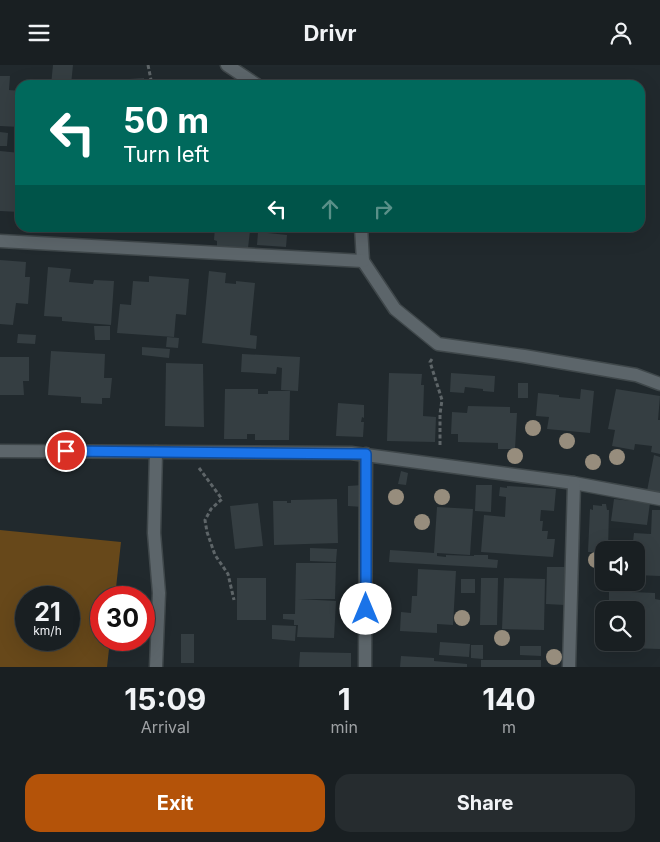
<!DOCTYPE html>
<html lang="en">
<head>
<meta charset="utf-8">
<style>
  body { margin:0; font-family:Inter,sans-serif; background:#262c2f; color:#f1f3f6; height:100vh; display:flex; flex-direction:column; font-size:19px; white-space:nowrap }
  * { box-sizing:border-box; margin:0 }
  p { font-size:16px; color:#9fa2a5 }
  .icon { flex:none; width:28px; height:28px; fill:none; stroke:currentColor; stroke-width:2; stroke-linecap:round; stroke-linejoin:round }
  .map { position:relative; height:602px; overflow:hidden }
  .drawer { display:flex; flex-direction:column; background:#191f22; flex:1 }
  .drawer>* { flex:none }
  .hud { position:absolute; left:15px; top:15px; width:630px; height:152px; border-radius:15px; box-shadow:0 5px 20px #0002,0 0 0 1px #373d40; background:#00695c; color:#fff; overflow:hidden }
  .controls { position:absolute; left:595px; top:476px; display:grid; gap:10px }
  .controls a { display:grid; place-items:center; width:50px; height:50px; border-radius:10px; background:#191f22; box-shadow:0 5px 20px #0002,0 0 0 1px #373d40; font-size:25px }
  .speed { position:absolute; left:15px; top:521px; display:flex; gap:10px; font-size:25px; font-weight:700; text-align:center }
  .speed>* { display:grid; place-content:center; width:65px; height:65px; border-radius:50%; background:#191f22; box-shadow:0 5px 20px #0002,0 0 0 1px #373d40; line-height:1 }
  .speed small { font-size:12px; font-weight:400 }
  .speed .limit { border:8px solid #d22; background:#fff; color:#111 }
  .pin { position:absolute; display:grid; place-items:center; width:42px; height:42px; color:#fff; margin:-21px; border:2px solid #fff; border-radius:50%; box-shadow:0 1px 5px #0007 }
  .me { position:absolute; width:55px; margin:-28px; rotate:0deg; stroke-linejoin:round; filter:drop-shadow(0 0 4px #0008) }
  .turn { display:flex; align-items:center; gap:18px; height:105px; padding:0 25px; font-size:22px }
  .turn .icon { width:65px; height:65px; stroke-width:2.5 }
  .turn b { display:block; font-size:35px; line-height:42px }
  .lanes { display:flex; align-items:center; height:48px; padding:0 25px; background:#0003; justify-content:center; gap:25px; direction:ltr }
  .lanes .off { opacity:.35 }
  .eta { display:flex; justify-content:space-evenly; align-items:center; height:85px; text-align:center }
  .eta b { font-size:30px; font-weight:700; line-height:35px }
  .primary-button { display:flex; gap:10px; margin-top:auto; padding:10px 25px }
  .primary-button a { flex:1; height:58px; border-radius:15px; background:#b45309; color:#fff; font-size:20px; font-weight:700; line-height:58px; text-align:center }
  .primary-button a+a { background:#262c2f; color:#f1f3f6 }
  header { display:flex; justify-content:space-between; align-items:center; height:65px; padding:0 25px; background:#191f22; font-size:22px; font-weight:700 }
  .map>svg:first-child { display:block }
  .green { fill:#67481a; fill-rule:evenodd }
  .building { fill:#353e42 }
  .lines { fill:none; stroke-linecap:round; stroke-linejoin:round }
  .minor-casing { stroke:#3f474a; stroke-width:15 }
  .path { stroke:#5e6568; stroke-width:3; stroke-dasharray:4 2.5; stroke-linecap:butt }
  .minor { stroke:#5c656a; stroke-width:12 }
  .tree { fill:#978d7d }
  .route-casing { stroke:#114b97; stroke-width:12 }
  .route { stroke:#1a73e8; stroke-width:9 }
</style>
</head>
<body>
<header><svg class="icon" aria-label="menu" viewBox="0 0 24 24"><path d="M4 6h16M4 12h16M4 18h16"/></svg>Drivr<svg class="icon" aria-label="person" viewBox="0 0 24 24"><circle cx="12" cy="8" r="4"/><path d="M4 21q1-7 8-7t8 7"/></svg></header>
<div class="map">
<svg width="660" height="602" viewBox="0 0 660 602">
  <rect width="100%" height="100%" fill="#21292d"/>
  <path class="green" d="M0,465L121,477L115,532H101V575H110L107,602H0ZM26,532H69V575H26Z"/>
  <g class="building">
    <polygon points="53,0 73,0 71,20 51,20"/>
    <polygon points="0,11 10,11 9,25 20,26 20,62 0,61"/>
    <polygon points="144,13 144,20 129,20 129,14"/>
    <polygon points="0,67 8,68 7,81 0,81"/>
    <polygon points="0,86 20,88 20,147 0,146"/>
    <polygon points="26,162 45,162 45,165 26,164"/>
    <polygon points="215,162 242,162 242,166 250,166 248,183 217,181 217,176 214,175"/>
    <polygon points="258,167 287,170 286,182 257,180"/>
    <polygon points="0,195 26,197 25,212 30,212 28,239 16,238 13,260 0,259"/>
    <polygon points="48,202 71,204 69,217 93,219 94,215 114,216 111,260 62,256 62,252 44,251"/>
    <polygon points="209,206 226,208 225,218 236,219 236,216 255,218 250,270 257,271 256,284 202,278"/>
    <polygon points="149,211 189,214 186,250 176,249 174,272 117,268 120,239 131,240 133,216 149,217"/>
    <polygon points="94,261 110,261 110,275 95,275"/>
    <polygon points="18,269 36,270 35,279 17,278"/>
    <polygon points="167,272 179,273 178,283 166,282"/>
    <polygon points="142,282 170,284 169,293 142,290"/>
    <polygon points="51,286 105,289 104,313 112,313 110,333 102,333 102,339 81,338 81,332 48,330"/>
    <polygon points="242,289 300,292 298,326 281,325 282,303 277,302 276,309 241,307"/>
    <polygon points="0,292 29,292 29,316 23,316 24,330 0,330"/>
    <polygon points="166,298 203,299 204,362 165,361"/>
    <polygon points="389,308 422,309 421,320 424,320 423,351 436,352 435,377 387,376"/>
    <polygon points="451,308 495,311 494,327 483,326 483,324 465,322 464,328 450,327"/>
    <rect x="518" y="318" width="10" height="15"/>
    <polygon points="225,324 258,324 258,329 268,329 268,326 290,326 289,375 255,375 255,369 247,369 247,374 224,374"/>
    <polygon points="581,324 594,326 590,368 547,364 549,352 536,351 538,328 559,330 559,332 580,334"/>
    <polygon points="616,324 660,331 658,355 660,355 660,389 651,387 652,381 635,379 634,385 612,381 615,365 608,364"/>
    <polygon points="338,338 364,340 364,353 362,352 361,357 364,357 363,372 336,371"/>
    <polygon points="468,341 510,342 510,348 517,348 515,384 498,384 498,378 458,377 458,369 451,369 452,347 467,348"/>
    <polygon points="654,390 660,392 660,428 647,426"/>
    <polygon points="401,406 408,408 406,420 398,419"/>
    <polygon points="363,420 363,442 348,441 348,421"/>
    <polygon points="476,420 492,420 491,447 475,446"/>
    <polygon points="507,421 556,424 554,446 541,445 540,456 543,456 542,466 548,466 547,474 555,474 553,492 481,487 484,450 505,452 506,432 499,431 500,422 507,423"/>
    <polygon points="337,434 338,478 274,480 273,436 287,436 287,438 291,438 291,435"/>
    <polygon points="614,434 650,438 647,460 611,456"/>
    <polygon points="258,438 263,481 235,484 230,441"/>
    <polygon points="602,439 606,439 607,445 609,445 608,485 604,485 604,488 588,487 590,444 593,445 593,440 602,441"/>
    <polygon points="437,442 473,444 470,490 437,488 437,491 446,492 446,490 474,491 474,490 488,490 488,494 498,495 497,503 389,497 390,485 434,488"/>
    <polygon points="652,445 660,445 660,511 636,510 636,485 632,485 634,468 651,469"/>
    <polygon points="310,483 337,484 336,497 310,496"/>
    <polygon points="296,498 336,498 335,534 298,534 336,536 334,573 297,572 298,560 294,560 294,555 283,554 283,549 295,549"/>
    <polygon points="547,502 566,502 565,540 546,539"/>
    <polygon points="418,504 456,506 453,560 437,559 437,568 400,566 401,547 411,548 412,531 417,531"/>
    <rect x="237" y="513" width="29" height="42"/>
    <polygon points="481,513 498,513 497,560 480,560"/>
    <polygon points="504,513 545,514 544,565 502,564"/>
    <rect x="461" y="514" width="14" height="14"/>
    <polygon points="609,526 655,528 655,534 660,535 660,584 629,583 629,578 636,578 636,545 609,545"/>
    <polygon points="272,560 296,561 295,576 272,574"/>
    <rect x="181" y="569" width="13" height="29"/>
    <polygon points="440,577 470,579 469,592 439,590"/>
    <polygon points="471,580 483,580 483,594 471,593"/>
    <polygon points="520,581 541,581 541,591 520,590"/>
    <polygon points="300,587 351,588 351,602 299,602"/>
    <polygon points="401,591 434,593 434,596 467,599 467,602 400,602"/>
    <rect x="481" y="595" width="60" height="7"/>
  </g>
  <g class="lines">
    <defs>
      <g id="minor">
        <polyline points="227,0 257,20"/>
        <polyline points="361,162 363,196 395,244 438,279 524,291 636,310 660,319"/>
        <polyline points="0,176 363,196"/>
        <polyline points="0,386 351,388 574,418 660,434"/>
        <polyline points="156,387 154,468 159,528 156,602"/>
        <polyline points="365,602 366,389"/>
        <polyline points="569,602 574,418"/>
      </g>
    </defs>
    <use href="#minor" class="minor-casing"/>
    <g class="path">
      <polyline points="148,0 152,20"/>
      <polyline points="432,294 430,297 442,335 440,349 440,382"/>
      <polyline points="199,403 222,434 211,444 205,455 207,467 215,490 228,509 234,535"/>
    </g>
    <use href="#minor" class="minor"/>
  </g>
  <g class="tree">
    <circle cx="533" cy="363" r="8"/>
    <circle cx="567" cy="376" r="8"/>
    <circle cx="515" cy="391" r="8"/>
    <circle cx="617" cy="392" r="8"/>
    <circle cx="593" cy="397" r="8"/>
    <circle cx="396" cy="432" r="8"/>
    <circle cx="442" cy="432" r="8"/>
    <circle cx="422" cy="457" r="8"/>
    <circle cx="596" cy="495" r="8"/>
    <circle cx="462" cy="553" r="8"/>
    <circle cx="502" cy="573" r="8"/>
    <circle cx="554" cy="592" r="8"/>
  </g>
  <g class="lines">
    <defs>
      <polyline id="route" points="66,386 366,389 366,544"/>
    </defs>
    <use href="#route" class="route-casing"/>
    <use href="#route" class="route"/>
  </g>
</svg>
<div class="controls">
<a><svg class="icon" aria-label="sound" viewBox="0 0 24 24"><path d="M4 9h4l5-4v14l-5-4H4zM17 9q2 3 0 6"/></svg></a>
<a><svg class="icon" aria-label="search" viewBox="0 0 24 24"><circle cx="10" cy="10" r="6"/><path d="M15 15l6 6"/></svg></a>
</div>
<div class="speed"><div>21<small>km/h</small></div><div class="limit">30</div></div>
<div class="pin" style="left:66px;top:386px;background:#d93025"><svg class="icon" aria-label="arrive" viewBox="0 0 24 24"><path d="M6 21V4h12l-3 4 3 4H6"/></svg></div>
<svg class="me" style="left:366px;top:544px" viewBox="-20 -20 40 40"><circle r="19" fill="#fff"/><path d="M0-13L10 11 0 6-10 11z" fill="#1a73e8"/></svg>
<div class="hud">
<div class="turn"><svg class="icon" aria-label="left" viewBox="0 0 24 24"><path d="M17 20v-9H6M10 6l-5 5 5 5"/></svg><div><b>50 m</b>Turn left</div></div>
<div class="lanes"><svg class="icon" aria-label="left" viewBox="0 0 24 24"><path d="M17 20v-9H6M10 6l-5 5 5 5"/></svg><svg class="icon off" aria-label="ahead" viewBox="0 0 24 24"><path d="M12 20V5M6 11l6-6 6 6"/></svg><svg class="icon off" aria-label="right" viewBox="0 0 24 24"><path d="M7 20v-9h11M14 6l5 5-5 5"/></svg></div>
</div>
</div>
<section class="drawer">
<div class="eta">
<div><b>15:09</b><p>Arrival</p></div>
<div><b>1</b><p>min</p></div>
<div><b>140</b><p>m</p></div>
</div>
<div class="primary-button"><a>Exit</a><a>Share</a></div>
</section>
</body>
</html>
